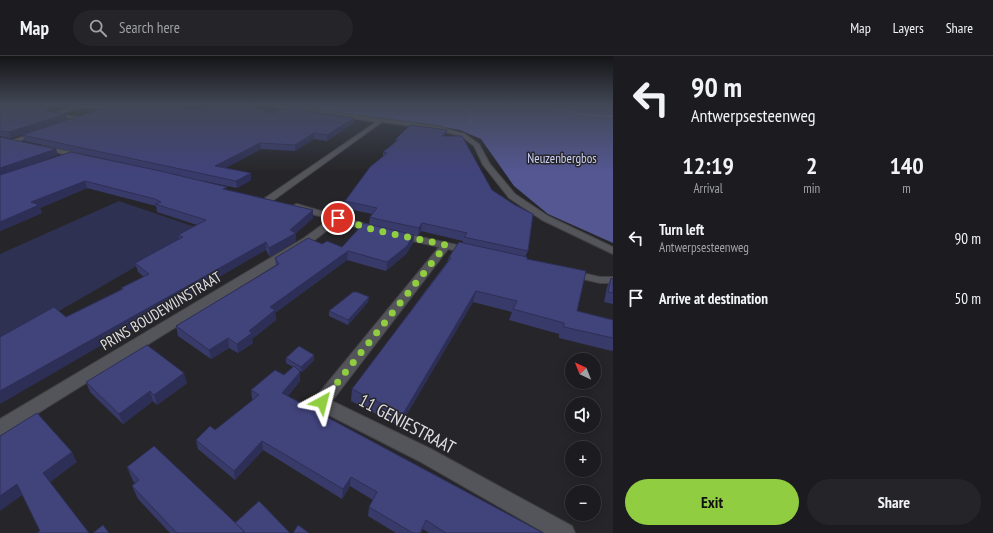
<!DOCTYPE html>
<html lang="en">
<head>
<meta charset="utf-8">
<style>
  body { margin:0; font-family:"PT Sans Narrow",sans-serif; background:#252529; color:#f1f3f6; height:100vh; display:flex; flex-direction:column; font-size:15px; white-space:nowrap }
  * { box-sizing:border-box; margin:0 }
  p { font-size:13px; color:#a0a1a5 }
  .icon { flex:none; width:22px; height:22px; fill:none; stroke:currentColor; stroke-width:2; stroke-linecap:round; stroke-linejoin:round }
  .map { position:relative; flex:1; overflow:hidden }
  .sheet { display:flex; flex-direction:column; background:#1c1c20; width:380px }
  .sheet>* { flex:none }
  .top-card { background:#1c1c20; color:#f1f3f6; overflow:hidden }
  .needle { width:26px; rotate:317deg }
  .fabs { position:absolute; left:565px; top:297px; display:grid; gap:8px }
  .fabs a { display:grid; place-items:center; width:36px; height:36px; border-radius:50%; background:#1c1c20; box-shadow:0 2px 10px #0003,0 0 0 1px #3a3a3e; font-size:20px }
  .pin { position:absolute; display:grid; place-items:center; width:34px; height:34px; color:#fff; margin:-17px; border:2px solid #fff; border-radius:50%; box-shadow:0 1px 4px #0007 }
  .me { position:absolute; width:44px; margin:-22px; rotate:38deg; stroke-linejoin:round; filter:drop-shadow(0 0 3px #0008) }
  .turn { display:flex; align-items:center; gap:14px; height:84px; padding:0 12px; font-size:18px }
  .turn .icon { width:52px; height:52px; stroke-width:2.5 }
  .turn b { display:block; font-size:28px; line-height:34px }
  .eta { display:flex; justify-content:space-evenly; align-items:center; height:68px; text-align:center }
  .eta b { font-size:24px; font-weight:700; line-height:28px }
  .cta { display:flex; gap:8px; margin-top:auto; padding:8px 12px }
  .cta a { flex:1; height:46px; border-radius:24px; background:#91cd40; color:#111; font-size:16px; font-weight:700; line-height:46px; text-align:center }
  .cta a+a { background:#252529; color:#f1f3f6 }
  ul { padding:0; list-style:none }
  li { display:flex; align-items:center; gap:12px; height:60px; padding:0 12px }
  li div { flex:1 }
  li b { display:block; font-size:15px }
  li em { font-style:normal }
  header { display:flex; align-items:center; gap:24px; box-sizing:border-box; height:56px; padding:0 20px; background:#1c1c20; border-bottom:1px solid #3a3a3e }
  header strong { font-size:19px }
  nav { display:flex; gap:22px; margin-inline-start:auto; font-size:14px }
  .search { width:280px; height:36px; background:#252529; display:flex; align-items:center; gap:10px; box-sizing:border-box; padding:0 14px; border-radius:22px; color:#a0a1a5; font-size:15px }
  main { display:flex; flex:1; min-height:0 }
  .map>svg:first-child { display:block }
  .green { fill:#2f3153 }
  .forest { fill:#545792 }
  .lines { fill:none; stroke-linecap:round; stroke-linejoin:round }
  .street-casing { stroke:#414145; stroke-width:2 }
  .path { stroke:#88888c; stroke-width:1; stroke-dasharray:1.5 1; stroke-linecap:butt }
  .street { fill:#54555a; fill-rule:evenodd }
  .wall { fill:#383a6a }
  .shaded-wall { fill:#2e2f56 }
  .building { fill:#41437b; stroke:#2e2f56 }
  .route { stroke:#91cd40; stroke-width:7; stroke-dasharray:0 12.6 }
  .labels { text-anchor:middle; stroke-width:3; stroke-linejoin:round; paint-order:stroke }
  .far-park-label { font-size:13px; fill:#cbcff3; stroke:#26262a }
  .street-label { font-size:15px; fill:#dfdfe2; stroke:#26262a }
  .near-street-label { font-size:18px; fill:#dfdfe2; stroke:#26262a }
</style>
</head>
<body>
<header>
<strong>Map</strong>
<div class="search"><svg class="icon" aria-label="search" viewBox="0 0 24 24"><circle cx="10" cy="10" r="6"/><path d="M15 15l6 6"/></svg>Search here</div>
<nav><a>Map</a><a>Layers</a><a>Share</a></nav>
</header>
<main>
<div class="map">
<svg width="613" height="477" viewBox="0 0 613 477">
  <rect width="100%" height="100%" fill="#26262a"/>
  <polygon class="green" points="119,145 201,173 0,289 0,198"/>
  <polygon class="forest" points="279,49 613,49 613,187 548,158 514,130 481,83 460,74 443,71"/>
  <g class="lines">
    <defs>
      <g id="street">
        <polygon points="77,49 100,49 116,52 106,57 103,55 107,53 83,51 59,58 83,62 84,63 81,65 49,59"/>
        <polygon points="262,49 276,49 437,70 465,78 479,88 490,108 515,138 548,160 613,191 613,198 542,164 509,142 483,109 474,90 461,80 437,74 382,66 271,146 265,146 264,144 265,142 376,66"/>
        <polygon points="37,76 42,77 13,87 10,85"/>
        <polygon points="42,90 81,98 84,100 81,102 40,93 39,92"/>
        <polygon points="297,148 379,172 381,174 376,177 338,166 312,186 6,377 0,379 0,363 304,182 330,163 294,153 293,151 294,149"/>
        <polygon points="398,176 471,192 476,195 471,198 448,193 332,345 431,393 572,470 575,477 545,477 419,405 315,352 313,347 315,342 439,191 395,181 393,179"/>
        <polygon points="569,214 600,221 613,221 613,227 600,227 565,219 563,217 565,215"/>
      </g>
    </defs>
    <use href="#street" class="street-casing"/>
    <g class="path">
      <polyline points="465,49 467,49 471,64 468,68"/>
      <polyline points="536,49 585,59 613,60"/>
    </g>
    <use href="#street" class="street"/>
  </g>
  <g class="wall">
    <polygon points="0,49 72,49 54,56 66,58 68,64 11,82 0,80"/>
    <polygon points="109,49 176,49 193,54 273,57 354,67 327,85 314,83 295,95 261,93 225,112 251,117 251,124 237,132 199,124 228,134 313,154 313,162 296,177 296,185 270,201 266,194 66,261 122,233 121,232 144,221 138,216 135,207 179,183 178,179 197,169 157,156 156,150 87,132 40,152 42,157 0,175 0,81 56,93 58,99 24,111 128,108 25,85 22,79 111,50"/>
    <polygon points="447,74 445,80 492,134 528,195 525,201 527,203 577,255 613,264 613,294 612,295 559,282 559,278 509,264 512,256 473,246 400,370 351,345 352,333 447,206 449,201 463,187 463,185 421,175 418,180 414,179 413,187 406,198 386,215 347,204 275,257 276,264 252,283 253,287 238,297 229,292 211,303 178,280 176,270 276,210 275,202 322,188 342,191 369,168 370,161 372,158 344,152 345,145 383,101 383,96 395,87 395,84"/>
    <polygon points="611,222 613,223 613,248 604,246 607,231"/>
    <polygon points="369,241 368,246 348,269 329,260 329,255"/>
    <polygon points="314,299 314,304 302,316 298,314 300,316 300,325 288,340 543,477 429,477 423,473 421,477 396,477 368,460 369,451 373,444 350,430 342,443 263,394 235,424 198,393 196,384 215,374 253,344 252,343 251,334 284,319 293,311 286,307 286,302"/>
    <polygon points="86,326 187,327 157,349 153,345 123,368 90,336"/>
    <polygon points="127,411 235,467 290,477 170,477 138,443 132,430 135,427 133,425"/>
  </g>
  <g class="shaded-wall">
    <polygon points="57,49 72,49 48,58 46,53"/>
    <polygon points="66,58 68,64 11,82 9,76"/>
    <polygon points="354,62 354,67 327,85 327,79"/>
    <polygon points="447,74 446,79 441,85 442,80"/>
    <polygon points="314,77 314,83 295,95 295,89"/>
    <polygon points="260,87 261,93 216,117 215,110"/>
    <polygon points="56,93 58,99 0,119 0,112"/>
    <polygon points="251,117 251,124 237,132 236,125"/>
    <polygon points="85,125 87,132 40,152 42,157 0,175 0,166 31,146"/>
    <polygon points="313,154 313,162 296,177 296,185 270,201 269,192"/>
    <polygon points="422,167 421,175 418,180 419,172"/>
    <polygon points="414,179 413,187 406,198 386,215 387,206"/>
    <polygon points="266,186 266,194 0,348 0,335"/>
    <polygon points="348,195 347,204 275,257 276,264 252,283 253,287 238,297 237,288 249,275 270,251"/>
    <polygon points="476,235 473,246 400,370 403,358"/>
    <polygon points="369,241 368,246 348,269 348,264"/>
    <polygon points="228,282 229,292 211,303 209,294"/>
    <polygon points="314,299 314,304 302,316 301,311"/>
    <polygon points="300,316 300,325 282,347 282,337"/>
    <polygon points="184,317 187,327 157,349 154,339"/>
    <polygon points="150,335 153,345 123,368 119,358"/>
    <polygon points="262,385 263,394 235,424 234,415"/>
    <polygon points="72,396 77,406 49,427 43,417"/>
    <polygon points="351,421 350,430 342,443 343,433"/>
    <polygon points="17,428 25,437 0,455 0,440"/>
  </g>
  <g class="building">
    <polygon points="0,49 57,49 46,53 47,55 66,58 9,76 0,75"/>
    <polygon points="113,49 176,49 193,54 219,49 244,49 273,57 285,52 354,62 327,79 314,77 295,89 260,87 215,110 251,117 236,125 22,79"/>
    <polygon points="410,69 447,74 442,80 462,80 492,134 515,149 533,158 528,195 464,181 467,177 422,167 419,172 377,163 370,161 377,152 345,145 370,111 387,97 383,96 398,84 395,84"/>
    <polygon points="0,81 56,93 0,112"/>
    <polygon points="71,96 160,115 227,131 223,133 313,154 290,174 296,177 269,192 266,186 0,335 0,281 54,251 66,261 123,233 121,232 149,218 135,207 183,181 178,179 206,164 155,148 161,146 155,143 85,125 31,146 39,149 0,166 0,119"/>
    <polygon points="364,167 414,179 407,190 387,206 348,195 270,251 275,254 249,275 252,277 237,288 228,282 209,294 176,270 279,208 275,202 308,182 322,188 327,185 342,191"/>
    <polygon points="459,186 527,201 527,203 586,215 577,255 613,264 613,282 564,271 564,267 513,253 517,245 476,235 403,358 352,333 451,202 449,201"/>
    <polygon points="611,222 613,223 613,237 608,236"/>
    <polygon points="353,236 357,236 369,241 348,264 329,255"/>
    <polygon points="147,289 184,317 154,339 150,335 119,358 86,326"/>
    <polygon points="299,290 314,299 301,311 286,302"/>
    <polygon points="294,310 300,316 282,337 543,477 446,477 426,464 420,477 413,477 369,451 377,436 351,421 343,433 262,385 234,415 196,384 210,370 215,374 259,339 251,334 275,314 284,319"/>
    <polygon points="37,357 72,396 43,417 89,477 37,477 40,475 17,428 0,440 0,380"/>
    <polygon points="154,390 244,475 242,477 177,477 132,430 139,424 127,411"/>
    <polygon points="259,445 290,477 244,477 244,475 235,467"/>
    <polygon points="103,469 109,477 93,477"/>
    <polygon points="298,469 309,477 293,477"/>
  </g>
  <linearGradient id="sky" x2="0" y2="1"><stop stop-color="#151517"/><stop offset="0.42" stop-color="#414755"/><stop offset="1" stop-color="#414755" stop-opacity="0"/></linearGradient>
  <rect width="613" height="116" fill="url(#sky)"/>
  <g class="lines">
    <polyline class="route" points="322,346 446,189 374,174 338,162"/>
  </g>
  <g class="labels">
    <g class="far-park-label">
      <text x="562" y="107">Neuzenbergbos</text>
    </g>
    <g class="street-label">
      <text transform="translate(161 255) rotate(-31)" y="5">PRINS BOUDEWIJNSTRAAT</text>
    </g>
    <g class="near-street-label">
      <text transform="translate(407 368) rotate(28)" y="6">11 GENIESTRAAT</text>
    </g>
  </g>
</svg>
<div class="fabs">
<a><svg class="needle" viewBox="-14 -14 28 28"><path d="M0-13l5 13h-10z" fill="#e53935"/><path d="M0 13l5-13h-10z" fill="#a0a1a5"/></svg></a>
<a><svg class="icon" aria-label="sound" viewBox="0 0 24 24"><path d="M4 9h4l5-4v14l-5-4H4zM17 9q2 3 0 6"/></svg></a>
<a>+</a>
<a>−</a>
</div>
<div class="pin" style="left:338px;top:162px;background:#d93025"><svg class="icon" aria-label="arrive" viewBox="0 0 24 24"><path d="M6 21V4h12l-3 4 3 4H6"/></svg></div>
<svg class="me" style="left:322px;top:346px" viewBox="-20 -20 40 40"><path d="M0-17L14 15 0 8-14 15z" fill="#91cd40" stroke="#fff" stroke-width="4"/></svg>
</div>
<section class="sheet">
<div class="top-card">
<div class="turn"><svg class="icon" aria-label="left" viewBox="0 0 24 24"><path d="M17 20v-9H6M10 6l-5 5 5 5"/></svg><div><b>90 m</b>Antwerpsesteenweg</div></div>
</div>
<div class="eta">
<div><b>12:19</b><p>Arrival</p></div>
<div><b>2</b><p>min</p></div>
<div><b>140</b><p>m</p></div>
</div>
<ul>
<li><svg class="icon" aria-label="left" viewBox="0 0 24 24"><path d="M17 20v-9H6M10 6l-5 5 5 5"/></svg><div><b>Turn left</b><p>Antwerpsesteenweg</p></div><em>90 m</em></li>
<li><svg class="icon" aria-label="arrive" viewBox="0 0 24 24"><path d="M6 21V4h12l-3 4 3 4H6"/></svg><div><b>Arrive at destination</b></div><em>50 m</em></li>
</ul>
<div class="cta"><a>Exit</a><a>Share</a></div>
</section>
</main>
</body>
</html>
